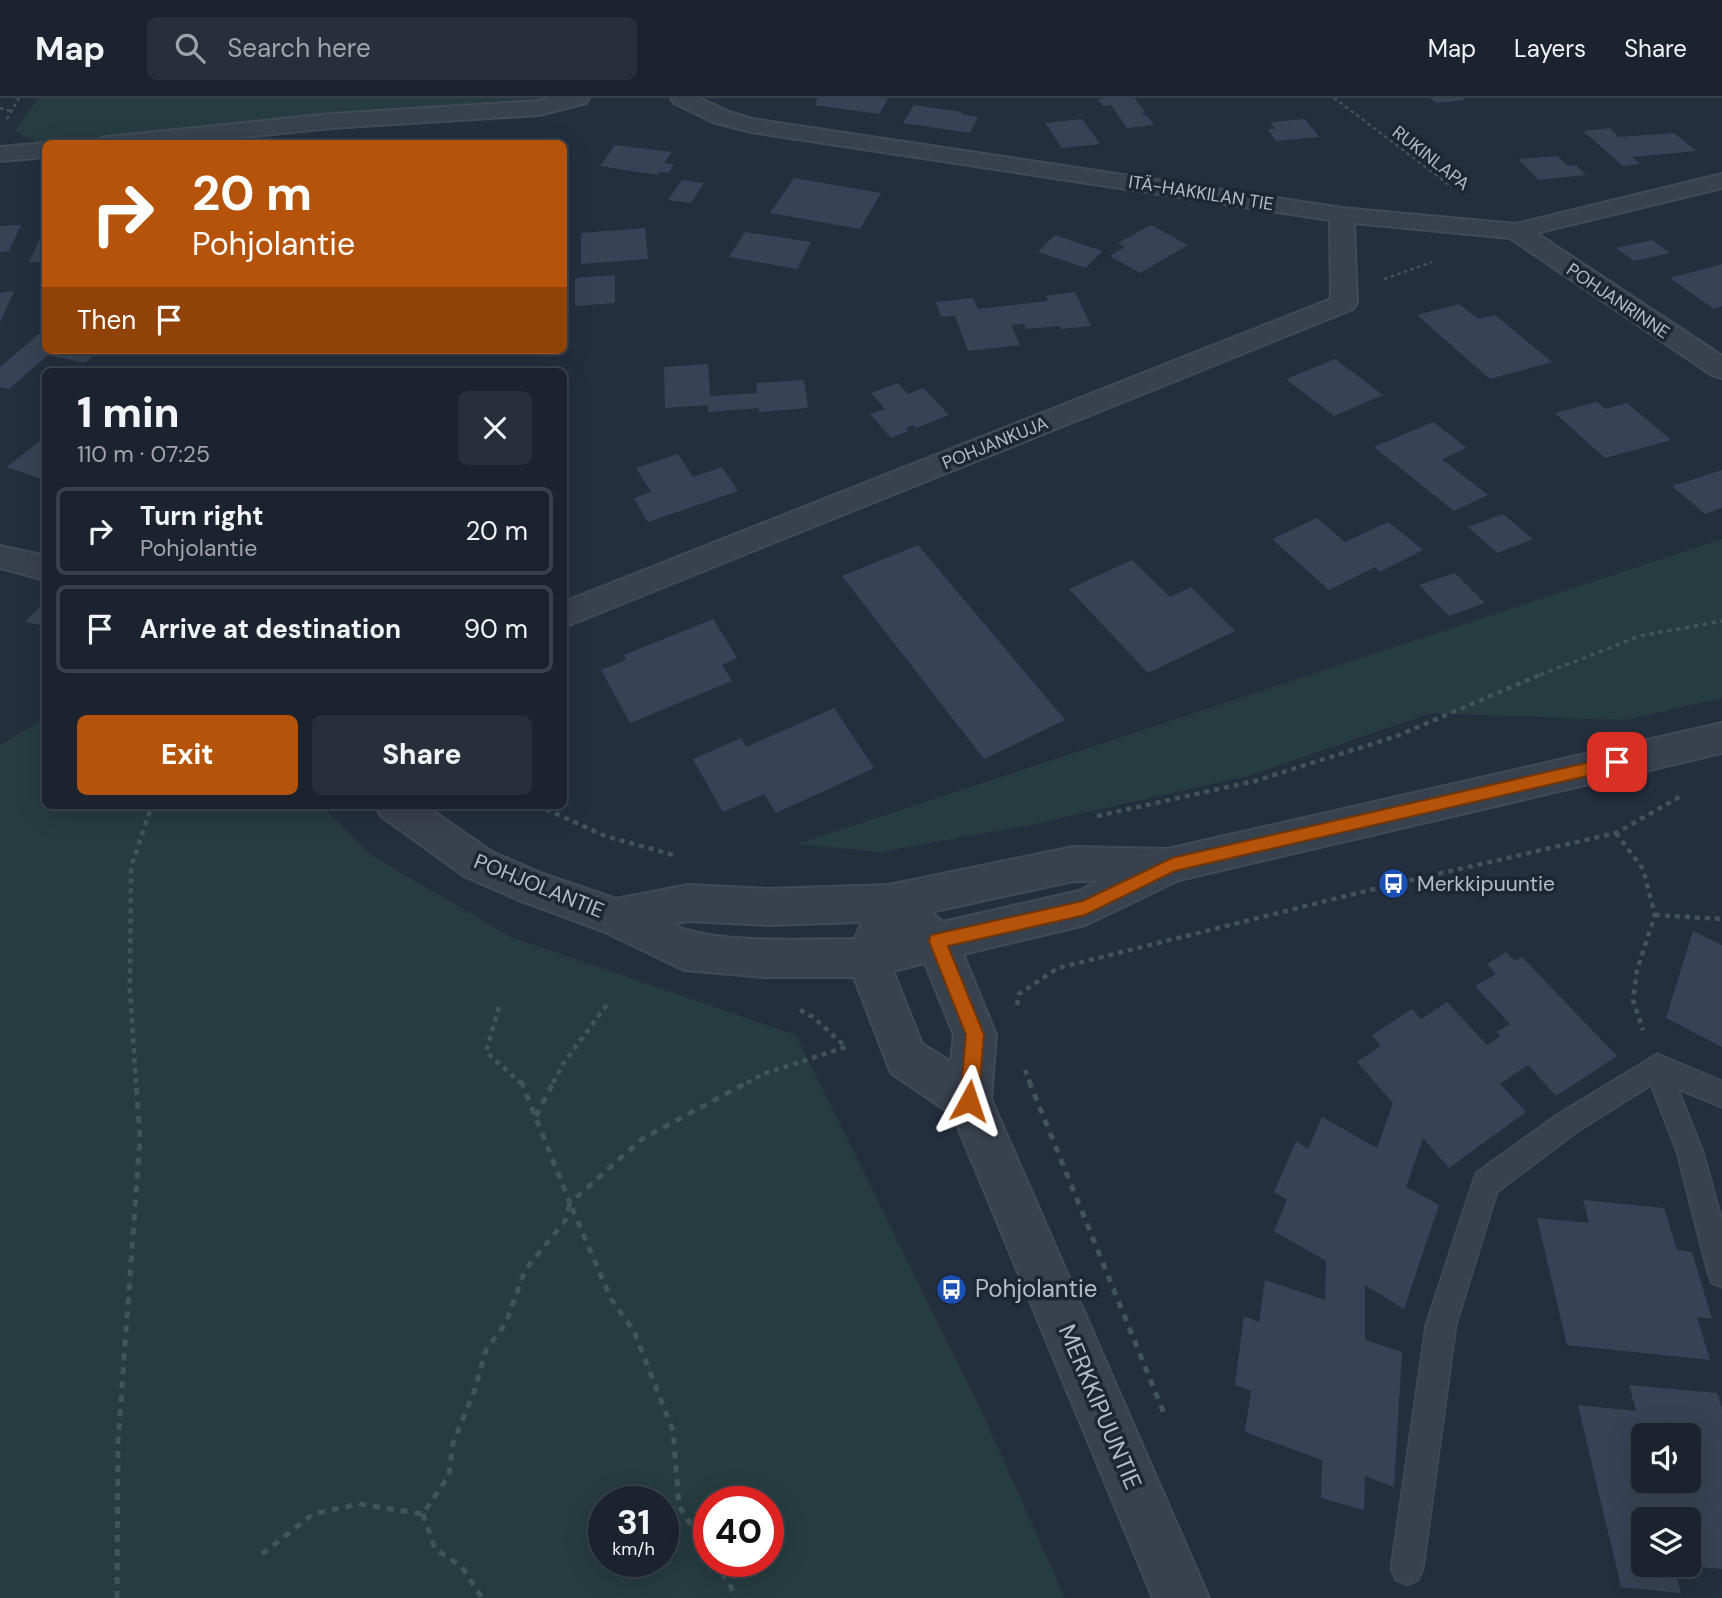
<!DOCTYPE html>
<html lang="en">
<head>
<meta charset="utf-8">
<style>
  body { margin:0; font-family:"DM Sans",sans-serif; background:#282f3a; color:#f1f3f6; height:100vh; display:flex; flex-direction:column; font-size:26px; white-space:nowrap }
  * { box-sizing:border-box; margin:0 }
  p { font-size:23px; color:#a0a4aa }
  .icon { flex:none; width:38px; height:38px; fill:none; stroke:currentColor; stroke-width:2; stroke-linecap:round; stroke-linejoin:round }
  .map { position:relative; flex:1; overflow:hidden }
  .details { position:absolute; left:42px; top:270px; width:525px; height:441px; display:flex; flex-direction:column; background:#1b232e; border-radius:10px; box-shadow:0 7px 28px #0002,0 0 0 2px #39404a }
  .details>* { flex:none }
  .hud { position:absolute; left:42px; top:42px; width:525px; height:214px; border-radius:10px; box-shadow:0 7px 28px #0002,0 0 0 2px #39404a; background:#b45309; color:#fff; overflow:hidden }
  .fabs { position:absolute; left:1631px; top:1325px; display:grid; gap:14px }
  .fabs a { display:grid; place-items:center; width:70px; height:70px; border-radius:10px; background:#1b232e; box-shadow:0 7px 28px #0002,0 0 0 2px #39404a; font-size:35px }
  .speed { position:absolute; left:588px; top:1388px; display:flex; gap:14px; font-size:35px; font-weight:700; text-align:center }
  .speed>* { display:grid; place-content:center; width:91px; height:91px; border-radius:50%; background:#1b232e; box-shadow:0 7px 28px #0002,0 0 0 2px #39404a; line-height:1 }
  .speed small { font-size:18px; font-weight:400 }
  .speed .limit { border:10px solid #d22; background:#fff; color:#111 }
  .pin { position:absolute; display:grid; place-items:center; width:60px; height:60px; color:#fff; margin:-30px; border-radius:14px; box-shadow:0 4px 10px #0006 }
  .me { position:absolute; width:77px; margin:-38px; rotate:5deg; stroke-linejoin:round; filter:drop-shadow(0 0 5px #0008) }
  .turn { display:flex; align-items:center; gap:24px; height:147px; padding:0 35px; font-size:32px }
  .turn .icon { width:91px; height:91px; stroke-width:2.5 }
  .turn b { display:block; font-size:49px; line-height:60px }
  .then { display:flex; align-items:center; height:66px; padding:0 35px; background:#0003; gap:14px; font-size:26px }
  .round { display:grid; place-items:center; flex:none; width:74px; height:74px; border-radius:10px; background:#282f3a }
  .headline { display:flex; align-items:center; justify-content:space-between; height:119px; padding:0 35px }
  h1 { font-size:42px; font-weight:800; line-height:52px }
  .cta { display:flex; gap:14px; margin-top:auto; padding:14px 35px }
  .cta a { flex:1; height:80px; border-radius:10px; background:#b45309; color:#fff; font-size:28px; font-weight:800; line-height:80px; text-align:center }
  .cta a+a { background:#282f3a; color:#f1f3f6 }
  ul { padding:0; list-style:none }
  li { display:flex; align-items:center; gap:21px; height:88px; margin:0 14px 10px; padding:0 21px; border:4px solid #39404a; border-radius:10px }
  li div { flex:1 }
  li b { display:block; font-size:26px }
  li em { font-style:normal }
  header { display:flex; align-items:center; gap:42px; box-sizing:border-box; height:98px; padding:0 35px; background:#1b232e; border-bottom:2px solid #39404a }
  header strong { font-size:33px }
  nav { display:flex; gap:38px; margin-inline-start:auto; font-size:24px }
  .search { width:490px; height:63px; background:#282f3a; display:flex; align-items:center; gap:18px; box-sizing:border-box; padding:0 24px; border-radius:10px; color:#a0a4aa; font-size:26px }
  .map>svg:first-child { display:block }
  .green { fill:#263c3f; fill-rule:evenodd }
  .building { fill:#364354; fill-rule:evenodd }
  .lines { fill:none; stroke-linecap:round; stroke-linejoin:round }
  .service-casing { stroke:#414a57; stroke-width:3 }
  .minor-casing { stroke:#414a57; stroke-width:4 }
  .tertiary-casing { stroke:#414a57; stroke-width:4 }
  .path-far3 { stroke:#3f5557; stroke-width:2.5; stroke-dasharray:3.5 3.5; stroke-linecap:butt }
  .path-far2 { stroke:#3f5557; stroke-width:3.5; stroke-dasharray:4.5 4.5; stroke-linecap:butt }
  .path-far1 { stroke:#3f5557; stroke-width:4.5; stroke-dasharray:5 5; stroke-linecap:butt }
  .path { stroke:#3f5557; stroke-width:5; stroke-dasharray:7 7; stroke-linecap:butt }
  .service { fill:#38414e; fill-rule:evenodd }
  .minor { fill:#38414e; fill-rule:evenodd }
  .tertiary { fill:#38414e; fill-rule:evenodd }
  .route { fill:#b45309; stroke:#753606; stroke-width:2 }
  .labels { text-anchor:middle; stroke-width:7; stroke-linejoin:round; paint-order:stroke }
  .far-street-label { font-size:18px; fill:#b4bcc9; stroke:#1d2633 }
  .poi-label { font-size:21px; fill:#b4bcc9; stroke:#1d2633; text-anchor:start }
  .street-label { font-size:21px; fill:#b4bcc9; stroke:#1d2633 }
  .near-poi-label { font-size:24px; fill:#b4bcc9; stroke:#1d2633; text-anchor:start }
  .near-street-label { font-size:24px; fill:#b4bcc9; stroke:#1d2633 }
</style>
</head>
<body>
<header>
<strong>Map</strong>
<div class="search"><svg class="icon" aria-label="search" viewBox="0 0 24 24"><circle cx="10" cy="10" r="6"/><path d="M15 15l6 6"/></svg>Search here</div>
<nav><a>Map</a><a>Layers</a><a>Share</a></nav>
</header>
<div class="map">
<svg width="1722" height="1500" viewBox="0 0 1722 1500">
  <rect width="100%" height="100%" fill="#242f3e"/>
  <g class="green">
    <polygon points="38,0 548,0 530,5 331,18 41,47 15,33"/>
    <polygon points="1722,441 1722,600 1625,622 1431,615 1251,677 1031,727 880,754 797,746"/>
    <path d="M45,621L46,707H321L371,757L511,839L796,937L981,1312L1065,1500H0V647ZM604,1404H663V1463H604ZM709,1404H768V1463H709Z"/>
  </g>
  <g class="building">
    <polygon points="818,0 882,0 888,1 879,16 814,7"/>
    <polygon points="1110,0 1134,0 1145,14 1141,15 1147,18 1154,27 1127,30 1111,7 1103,8 1098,1"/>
    <polygon points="1430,0 1464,0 1464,2 1436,5"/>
    <polygon points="914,7 962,14 961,16 978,19 970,35 903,25"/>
    <polygon points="1082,21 1100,46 1062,50 1045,25"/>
    <polygon points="1305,21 1319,39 1276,43 1267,31 1275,31 1270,24"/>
    <polygon points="1610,30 1619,39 1674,35 1696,53 1632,59 1640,66 1623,68 1583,33"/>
    <polygon points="615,47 672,54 664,65 674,66 669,75 659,74 657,77 600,68"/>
    <polygon points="1557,58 1568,68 1576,67 1586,77 1539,82 1518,61"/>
    <polygon points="794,80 881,95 860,131 770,115"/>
    <polygon points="682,82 704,85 691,105 668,102"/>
    <polygon points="21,127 9,153 0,154 0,128"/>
    <polygon points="1151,127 1188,147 1140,175 1110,158 1125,149 1118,145"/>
    <polygon points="645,130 648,161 581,166 581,135"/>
    <polygon points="745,134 811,144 797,171 729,159"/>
    <polygon points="46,137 46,163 29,165 41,138"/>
    <polygon points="1055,137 1102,153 1086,170 1038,154"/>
    <polygon points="1652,142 1670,155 1634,163 1616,150"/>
    <polygon points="1722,166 1722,208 1714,211 1670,180"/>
    <polygon points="615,177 615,205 575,208 575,180"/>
    <polygon points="14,193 0,225 0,195"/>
    <polygon points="1075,194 1091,228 1061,231 1060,228 1026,231 1024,226 1011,227 1020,247 968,253 955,218 941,219 936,204 973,200 978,211 1048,203 1046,198"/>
    <polygon points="1459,206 1478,221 1495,217 1552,264 1490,281 1417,217"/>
    <polygon points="46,230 46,252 99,252 85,265 48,257 9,291 0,289 0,269"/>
    <polygon points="1335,261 1383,297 1334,318 1286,281"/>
    <polygon points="708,266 710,298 757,295 756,285 804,282 808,310 759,314 759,310 708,314 708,307 665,310 664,269"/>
    <polygon points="898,285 908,296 923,290 949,317 916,330 913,327 906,330 908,333 891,340 870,316 885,311 871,295"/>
    <polygon points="1597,304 1605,311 1627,305 1671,342 1605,360 1555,315"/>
    <polygon points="1433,324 1467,350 1442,361 1488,397 1454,413 1374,349"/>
    <polygon points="46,338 44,382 7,369"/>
    <polygon points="678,356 693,379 722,369 738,393 648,424 634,400 651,394 636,370"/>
    <polygon points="1722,372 1722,410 1705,416 1672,388"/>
    <polygon points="1503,416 1533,441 1497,455 1468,429"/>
    <polygon points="1317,420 1345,444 1388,424 1423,452 1380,474 1375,469 1329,492 1272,441"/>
    <polygon points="918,447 1065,622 984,661 842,478"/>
    <polygon points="1132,462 1170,499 1191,489 1235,533 1148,575 1069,491"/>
    <polygon points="1455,475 1485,505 1449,518 1419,487"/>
    <polygon points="46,502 46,528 25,524"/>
    <polygon points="713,521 737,560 722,567 732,583 630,625 601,572 626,562 624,557"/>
    <polygon points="834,610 874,670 776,715 764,696 723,714 693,661 741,640 746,649"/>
    <polygon points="1693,833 1722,847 1722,949 1666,920"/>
    <polygon points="1506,854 1515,863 1522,859 1617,958 1556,998 1528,967 1500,986 1526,1014 1449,1070 1423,1040 1406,1089 1439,1107 1404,1211 1365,1187 1365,1242 1402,1254 1394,1389 1365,1378 1364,1412 1321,1400 1322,1362 1245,1334 1251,1293 1235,1287 1244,1218 1259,1224 1265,1182 1325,1202 1326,1163 1274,1133 1287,1102 1274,1094 1296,1043 1308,1051 1322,1019 1377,1050 1393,1005 1357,964 1381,948 1372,937 1412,911 1421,921 1447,904 1487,947 1501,938 1497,934 1510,926 1475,888 1496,876 1487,866"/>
    <polygon points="1583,1102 1664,1110 1677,1152 1692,1154 1712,1221 1697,1219 1710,1262 1567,1247 1537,1120 1589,1125"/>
    <path d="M1629,1287L1717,1295L1722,1311V1471L1689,1468V1421H1643V1466H1673L1681,1495L1621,1489L1578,1307L1636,1313ZM1643,1337H1689V1382H1643Z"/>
  </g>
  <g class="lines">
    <defs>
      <polygon id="service" points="1657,956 1722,983 1722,1009 1678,991 1703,1054 1722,1123 1722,1189 1712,1185 1708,1175 1677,1054 1651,987 1575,1035 1497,1094 1456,1227 1423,1471 1418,1482 1407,1487 1396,1482 1391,1471 1426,1227 1476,1075 1557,1017"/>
      <g id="minor">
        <polygon points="552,0 589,0 586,5 539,17 331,30 177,46 96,46 99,41 107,39 331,16 539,3"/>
        <polygon points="671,0 699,0 729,14 752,21 1342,110 1516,126 1722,76 1722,90 1536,135 1722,258 1722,280 1712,277 1510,140 1354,125 1357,205 1353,211 564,529 564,504 1331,201 1330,122 751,34 713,24 674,5"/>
        <polygon points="46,45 46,59 0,63 0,49"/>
      </g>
      <g id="tertiary">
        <polygon points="0,448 46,458 46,482 0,470"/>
        <path d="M1722,625V655L1179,782L1085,827L963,856L996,937L991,1001L1209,1500H1153L953,1017L891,975L854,879H765L684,872L603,833L519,802L464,778L381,718L375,707H424L492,754L543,776L616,801L688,787L768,791L889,787L1073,749L1168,751ZM1073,783H1099L1079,793L943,824L931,814ZM688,823L768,827L862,824L855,841C805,841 714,847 671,826ZM925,865L954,937L951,964L922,946L893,873Z"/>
      </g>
    </defs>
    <use href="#service" class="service-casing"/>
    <use href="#minor" class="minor-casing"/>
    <use href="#tertiary" class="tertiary-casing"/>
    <g class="path-far3">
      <polyline points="1334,0 1452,89"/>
      <polyline points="0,10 11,13"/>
      <polyline points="7,21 19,0"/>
      <polyline points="1384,181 1432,164"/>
    </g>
    <polyline class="path-far2" points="1540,577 1640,538 1722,523"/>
    <g class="path-far1">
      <polyline points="537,707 605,738 677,758"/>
      <polyline points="1097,718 1255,683 1397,638 1544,575"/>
      <polyline points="1616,735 1643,771 1655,817 1637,872 1633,902 1643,932"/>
      <polyline points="1655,817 1722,821"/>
      <polyline points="1017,907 1019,896 1058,870 1394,786 1616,735 1683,697"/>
      <polyline points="499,909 486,954 521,985"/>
      <polyline points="1025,972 1030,985"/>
      <polyline points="136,985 130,892 131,769 152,707"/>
      <polyline points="553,985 563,966 608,905"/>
      <polyline points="747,985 763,976 846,949 813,919 796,910"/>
    </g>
    <g class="path">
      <polyline points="521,983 570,1105 642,1041 750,983"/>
      <polyline points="1029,983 1165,1318"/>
      <polyline points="536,1018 554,983"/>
      <polyline points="423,1416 435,1451 462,1469 482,1500"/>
      <polyline points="262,1456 313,1416 359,1406 423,1416 449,1377 453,1345 475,1291 486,1252 506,1225 525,1172 565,1123 570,1105 611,1201 634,1233 673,1333 679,1408 709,1455"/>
      <polyline points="714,1463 731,1489 734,1500"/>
      <polyline points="117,1500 118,1344 140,1041 136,983"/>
    </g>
    <use href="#service" class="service"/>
    <use href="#minor" class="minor"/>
    <use href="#tertiary" class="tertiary"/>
  </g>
  <polygon class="route" points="1617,658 1625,664 1617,671 1175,773 1085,817 948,848 984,937 978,1003 976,1009 969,1012 963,1009 960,1003 966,937 929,843 931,837 1083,803 1172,760"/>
  <defs>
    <symbol id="bus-disc" viewBox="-11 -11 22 22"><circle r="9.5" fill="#1a4fb4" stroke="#1d2633"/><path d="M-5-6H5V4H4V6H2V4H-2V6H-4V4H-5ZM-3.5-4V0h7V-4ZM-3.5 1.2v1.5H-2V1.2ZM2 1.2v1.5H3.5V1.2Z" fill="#fff"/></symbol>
  </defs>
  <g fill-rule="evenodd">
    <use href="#bus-disc" x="1376" y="768" width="35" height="35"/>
    <use href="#bus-disc" x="934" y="1174" width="35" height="35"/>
  </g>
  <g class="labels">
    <g class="far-street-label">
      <text transform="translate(1431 60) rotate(38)" y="6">RUKINLAPA</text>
      <text transform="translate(1201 95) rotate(9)" y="6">ITÄ-HAKKILAN TIE</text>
      <text transform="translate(1618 203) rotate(34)" y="6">POHJANRINNE</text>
      <text transform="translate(995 345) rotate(-22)" y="6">POHJANKUJA</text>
    </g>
    <g class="poi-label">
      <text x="1417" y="793">Merkkipuuntie</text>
    </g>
    <g class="street-label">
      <text transform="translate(539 788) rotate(22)" y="7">POHJOLANTIE</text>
    </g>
    <g class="near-poi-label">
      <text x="975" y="1199">Pohjolantie</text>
    </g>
    <g class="near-street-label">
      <text transform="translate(1100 1309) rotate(67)" y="8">MERKKIPUUNTIE</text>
    </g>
  </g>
</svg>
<div class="fabs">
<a><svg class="icon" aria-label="sound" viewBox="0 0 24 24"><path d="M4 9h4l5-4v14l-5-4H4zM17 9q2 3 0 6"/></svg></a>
<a><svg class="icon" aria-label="layers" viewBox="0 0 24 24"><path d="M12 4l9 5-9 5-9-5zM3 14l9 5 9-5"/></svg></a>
</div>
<div class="speed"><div>31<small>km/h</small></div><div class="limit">40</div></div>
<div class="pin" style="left:1617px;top:664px;background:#d93025"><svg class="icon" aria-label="arrive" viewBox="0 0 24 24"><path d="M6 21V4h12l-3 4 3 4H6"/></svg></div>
<svg class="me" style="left:969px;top:1003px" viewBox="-20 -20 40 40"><path d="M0-17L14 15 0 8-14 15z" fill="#b45309" stroke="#fff" stroke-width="4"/></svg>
<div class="hud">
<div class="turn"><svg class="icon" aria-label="right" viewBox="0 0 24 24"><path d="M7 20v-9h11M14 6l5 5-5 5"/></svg><div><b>20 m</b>Pohjolantie</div></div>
<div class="then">Then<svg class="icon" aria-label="arrive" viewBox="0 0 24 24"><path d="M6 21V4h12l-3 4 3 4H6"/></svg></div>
</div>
<section class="details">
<div class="headline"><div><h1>1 min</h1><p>110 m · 07:25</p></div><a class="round"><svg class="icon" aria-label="close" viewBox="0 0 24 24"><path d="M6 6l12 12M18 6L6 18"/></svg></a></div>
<ul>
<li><svg class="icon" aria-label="right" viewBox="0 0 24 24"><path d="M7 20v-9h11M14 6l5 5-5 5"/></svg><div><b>Turn right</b><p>Pohjolantie</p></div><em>20 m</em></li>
<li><svg class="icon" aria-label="arrive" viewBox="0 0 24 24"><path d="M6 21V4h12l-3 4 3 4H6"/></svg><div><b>Arrive at destination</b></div><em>90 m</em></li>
</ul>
<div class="cta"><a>Exit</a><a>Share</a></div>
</section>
</div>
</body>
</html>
